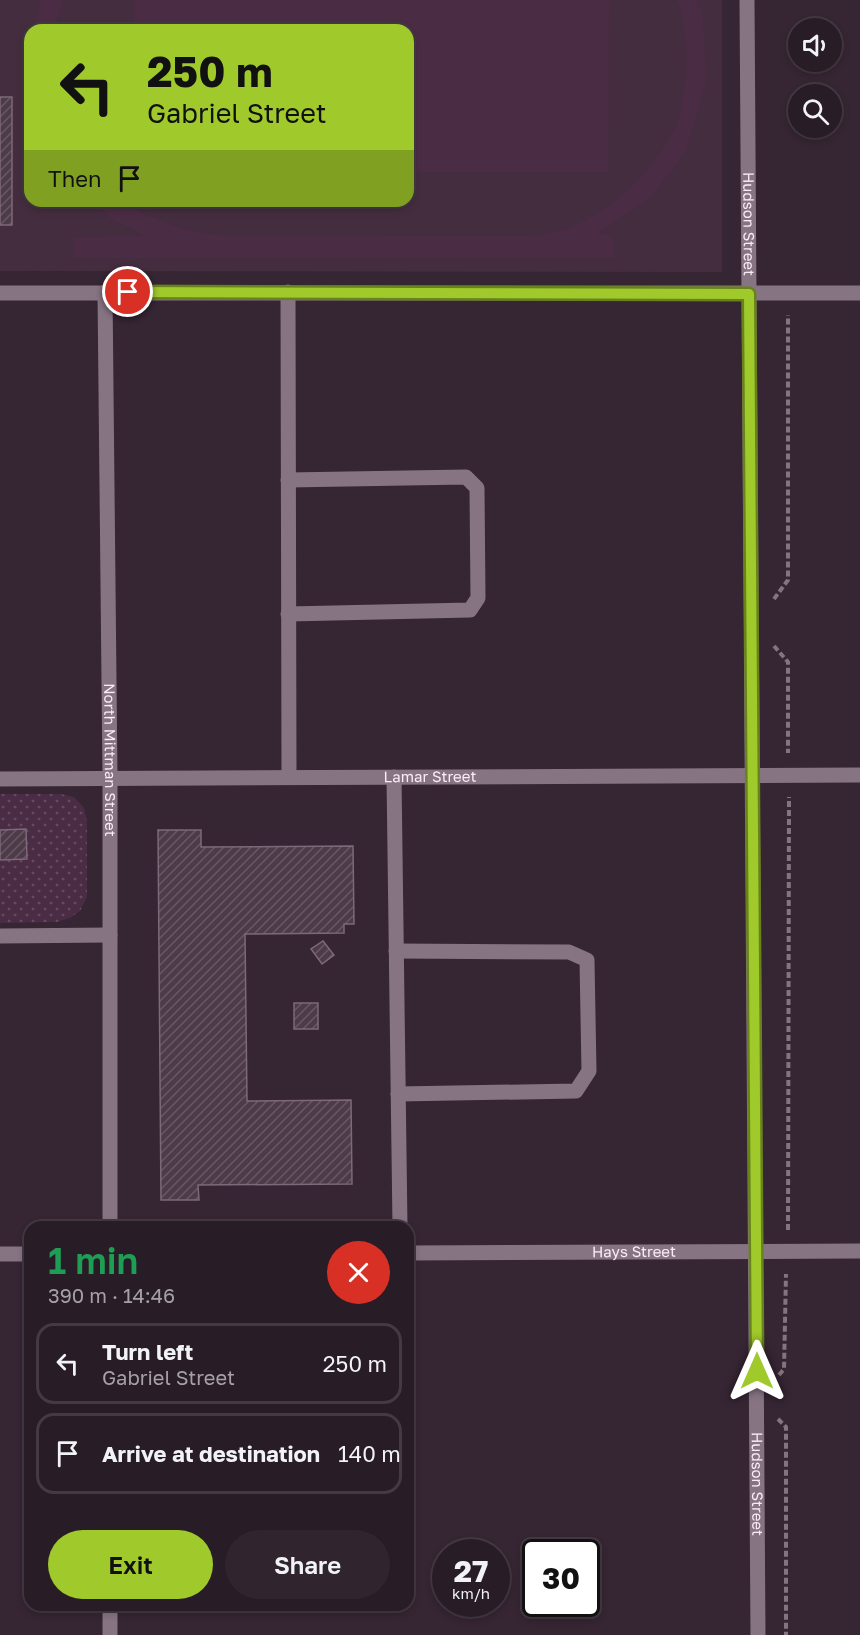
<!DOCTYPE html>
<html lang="en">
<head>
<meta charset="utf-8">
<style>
  body { margin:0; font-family:"Golos Text",sans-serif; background:#30252e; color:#f1f3f6; height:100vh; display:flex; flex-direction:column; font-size:22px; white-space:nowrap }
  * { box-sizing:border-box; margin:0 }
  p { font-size:20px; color:#a5a1a7 }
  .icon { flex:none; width:33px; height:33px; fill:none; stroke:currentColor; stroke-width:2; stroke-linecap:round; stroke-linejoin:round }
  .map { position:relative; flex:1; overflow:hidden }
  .sheet { position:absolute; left:24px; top:1221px; width:390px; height:390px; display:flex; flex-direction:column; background:#281c26; border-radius:18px; box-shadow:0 3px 9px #0003,0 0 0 2px #443a43 }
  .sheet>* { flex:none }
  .top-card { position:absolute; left:24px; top:24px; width:390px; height:183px; border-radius:18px; box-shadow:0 3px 9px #0003,0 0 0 2px #443a43; background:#a0c92b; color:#111; overflow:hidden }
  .controls { position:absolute; left:788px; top:18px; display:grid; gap:12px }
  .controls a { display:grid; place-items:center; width:54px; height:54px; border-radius:50%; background:#281c26; box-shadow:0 3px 9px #0003,0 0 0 2px #443a43; font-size:30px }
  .speed { position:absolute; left:432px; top:1539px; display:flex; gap:12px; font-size:30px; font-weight:700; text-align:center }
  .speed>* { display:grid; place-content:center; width:78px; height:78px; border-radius:50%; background:#281c26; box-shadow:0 3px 9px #0003,0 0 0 2px #443a43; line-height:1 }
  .speed small { font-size:15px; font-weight:400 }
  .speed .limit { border:3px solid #111; border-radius:9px; background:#fff; color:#111 }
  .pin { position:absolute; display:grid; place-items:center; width:51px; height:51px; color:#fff; margin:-26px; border:3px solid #fff; border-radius:50%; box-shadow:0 2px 6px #0007 }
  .me { position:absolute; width:66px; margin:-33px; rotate:0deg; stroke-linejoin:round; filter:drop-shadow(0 0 4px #0008) }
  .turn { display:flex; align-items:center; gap:21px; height:126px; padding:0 24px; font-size:27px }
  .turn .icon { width:78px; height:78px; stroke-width:2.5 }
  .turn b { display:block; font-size:42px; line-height:51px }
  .then { display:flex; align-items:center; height:57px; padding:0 24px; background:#0003; gap:12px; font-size:22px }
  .round { display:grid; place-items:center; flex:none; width:63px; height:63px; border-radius:32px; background:#30252e }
  .headline { display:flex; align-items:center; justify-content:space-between; height:102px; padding:0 24px }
  h1 { font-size:36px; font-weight:600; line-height:45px; color:#1e9e55 }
  .action { display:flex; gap:12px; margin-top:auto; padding:12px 24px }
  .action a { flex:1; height:69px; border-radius:36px; background:#a0c92b; color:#111; font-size:24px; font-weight:600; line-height:69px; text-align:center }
  .action a+a { background:#30252e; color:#f1f3f6 }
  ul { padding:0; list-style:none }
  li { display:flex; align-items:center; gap:18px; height:81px; margin:0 12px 9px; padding:0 12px; border:3px solid #443a43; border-radius:18px }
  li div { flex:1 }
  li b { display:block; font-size:22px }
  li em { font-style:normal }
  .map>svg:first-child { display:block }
  .built { fill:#442d3f; fill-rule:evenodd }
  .park { fill:url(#park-dots) }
  .pitch { fill:#4b2c45 }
  .building { fill:url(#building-hatch); stroke:#7d6979; stroke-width:1.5 }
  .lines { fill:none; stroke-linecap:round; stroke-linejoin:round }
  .path { stroke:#837480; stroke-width:4; stroke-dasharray:6 3; stroke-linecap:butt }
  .minor { stroke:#877483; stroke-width:15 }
  .route-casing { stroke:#68831c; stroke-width:15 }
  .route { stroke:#a0c92b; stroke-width:10 }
  .labels { text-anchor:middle; stroke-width:6; stroke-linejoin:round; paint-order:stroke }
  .street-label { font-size:15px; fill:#f8ecf5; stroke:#191117 }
</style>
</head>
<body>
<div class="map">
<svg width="860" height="1635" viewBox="0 0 860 1635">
  <defs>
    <pattern id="park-dots" width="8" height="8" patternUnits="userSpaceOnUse" patternTransform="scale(1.5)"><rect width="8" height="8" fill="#4b2c45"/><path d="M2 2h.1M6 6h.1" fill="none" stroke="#664b60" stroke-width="1.8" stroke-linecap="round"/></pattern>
    <pattern id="building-hatch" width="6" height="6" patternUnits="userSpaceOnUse" patternTransform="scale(1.5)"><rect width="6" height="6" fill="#4d3b49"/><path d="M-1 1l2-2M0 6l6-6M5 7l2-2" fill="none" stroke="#675864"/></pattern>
  </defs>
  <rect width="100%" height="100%" fill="#362533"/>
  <path class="built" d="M0,0H722V272L0,271ZM30,30H408V201H30Z"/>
  <polygon class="park" points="0,794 61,794 74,797 84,808 87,822 87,897 80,911 70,918 57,922 0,923"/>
  <g class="pitch">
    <polygon points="40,0 63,0 54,30 34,30"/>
    <polygon points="134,0 609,0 608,172 408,172 408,30 134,30"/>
    <path d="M677,0H697L703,17L706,84L685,153L649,199L598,233L613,237L614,258H73V237L145,236L110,218L94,201H125L142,213L161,221L187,230L217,235L526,236C535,235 545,235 554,233C599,219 640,187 664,147C668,140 673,134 676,127C689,86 691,40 677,0Z"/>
  </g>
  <g class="building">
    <rect x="0" y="97" width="12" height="128"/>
    <polygon points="26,829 27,859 0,860 0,830"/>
    <polygon points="158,830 201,830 201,847 353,846 354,924 344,924 344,933 245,934 247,1101 351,1100 352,1184 198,1185 199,1200 161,1200"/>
    <polygon points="323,941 334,955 322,964 311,949"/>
    <rect x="294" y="1003" width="24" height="26"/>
  </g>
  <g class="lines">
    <g class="path">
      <polyline points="774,599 788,580 788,315"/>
      <polyline points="774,646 788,662 788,753"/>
      <polyline points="788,1230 789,797"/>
      <polyline points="779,1375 784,1369 786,1274"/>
      <polyline points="778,1419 786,1427 786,1635"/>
    </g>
    <g class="minor">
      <path id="s1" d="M747,0L758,1635"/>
      <path id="s2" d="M105,292L110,778V1227"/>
      <polyline points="288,292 289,777"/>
      <polyline points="0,293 860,293"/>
      <polyline points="288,480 466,477 477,488 478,598 470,610 288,614"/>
      <polyline points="394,777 400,1227"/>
      <path id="s3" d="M0,779L860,775"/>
      <polyline points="0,936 110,935"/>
      <polyline points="396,951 569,952 587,960 589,1071 576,1091 398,1094"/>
      <path id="s4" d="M408,1253L860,1251"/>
      <polyline points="0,1254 30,1254"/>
      <polyline points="110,1605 110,1635"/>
    </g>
  </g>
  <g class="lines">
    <defs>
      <polyline id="route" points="128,292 749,294 757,1371"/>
    </defs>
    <use href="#route" class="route-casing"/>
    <use href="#route" class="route"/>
  </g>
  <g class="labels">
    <g class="street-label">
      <text dy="5" stroke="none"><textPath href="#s1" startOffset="224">Hudson Street</textPath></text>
      <text dy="5" stroke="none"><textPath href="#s2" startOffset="468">North Mittman Street</textPath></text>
      <text dy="5" stroke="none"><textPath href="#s3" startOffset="430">Lamar Street</textPath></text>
      <text dy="5" stroke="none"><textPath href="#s4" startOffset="226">Hays Street</textPath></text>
      <text dy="5" stroke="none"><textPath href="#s1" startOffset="1484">Hudson Street</textPath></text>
    </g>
  </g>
</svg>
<div class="controls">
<a><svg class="icon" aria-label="sound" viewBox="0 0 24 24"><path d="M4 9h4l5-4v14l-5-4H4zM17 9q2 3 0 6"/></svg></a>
<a><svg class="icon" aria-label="search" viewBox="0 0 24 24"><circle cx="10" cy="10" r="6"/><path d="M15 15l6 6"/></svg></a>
</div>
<div class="speed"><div>27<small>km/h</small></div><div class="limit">30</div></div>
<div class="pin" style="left:128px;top:292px;background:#d93025"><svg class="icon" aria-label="arrive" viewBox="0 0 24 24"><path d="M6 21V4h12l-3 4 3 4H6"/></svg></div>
<svg class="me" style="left:757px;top:1371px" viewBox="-20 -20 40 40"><path d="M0-17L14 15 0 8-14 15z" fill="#a0c92b" stroke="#fff" stroke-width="4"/></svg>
<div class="top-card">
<div class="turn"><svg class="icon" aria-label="left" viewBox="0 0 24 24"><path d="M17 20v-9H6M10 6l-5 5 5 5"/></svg><div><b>250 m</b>Gabriel Street</div></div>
<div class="then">Then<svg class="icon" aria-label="arrive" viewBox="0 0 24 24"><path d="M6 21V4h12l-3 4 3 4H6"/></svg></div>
</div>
<section class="sheet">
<div class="headline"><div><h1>1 min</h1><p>390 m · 14:46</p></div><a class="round" style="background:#d93025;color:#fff"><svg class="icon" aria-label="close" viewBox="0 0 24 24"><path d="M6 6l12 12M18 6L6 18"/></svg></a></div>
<ul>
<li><svg class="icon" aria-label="left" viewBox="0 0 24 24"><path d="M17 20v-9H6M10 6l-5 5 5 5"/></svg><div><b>Turn left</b><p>Gabriel Street</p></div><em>250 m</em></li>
<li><svg class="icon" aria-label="arrive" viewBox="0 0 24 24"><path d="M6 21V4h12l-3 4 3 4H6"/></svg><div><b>Arrive at destination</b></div><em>140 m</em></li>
</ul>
<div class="action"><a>Exit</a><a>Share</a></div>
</section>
</div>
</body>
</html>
